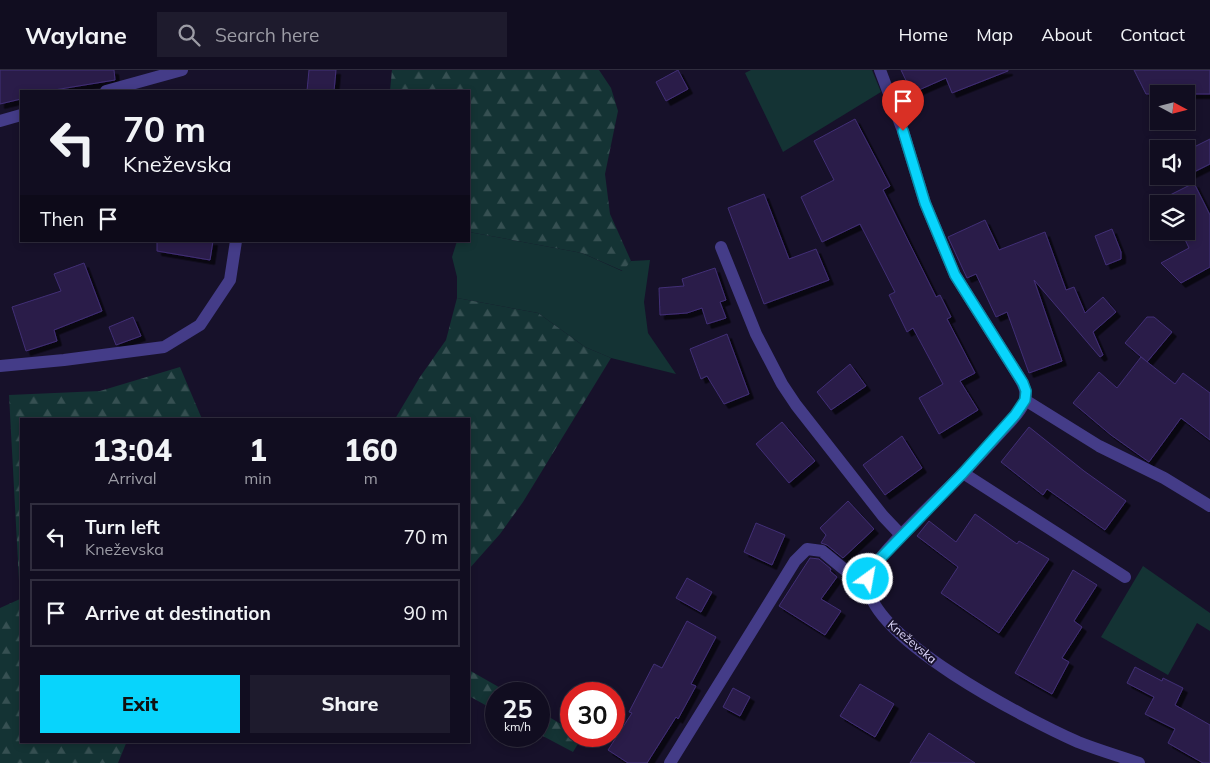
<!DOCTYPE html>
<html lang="en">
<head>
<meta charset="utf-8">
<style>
  body { margin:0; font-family:Mulish,sans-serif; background:#1e1b2d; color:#f1f3f6; height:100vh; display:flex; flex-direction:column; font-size:19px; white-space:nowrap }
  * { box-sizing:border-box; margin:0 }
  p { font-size:16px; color:#9c9ca5 }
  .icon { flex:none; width:28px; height:28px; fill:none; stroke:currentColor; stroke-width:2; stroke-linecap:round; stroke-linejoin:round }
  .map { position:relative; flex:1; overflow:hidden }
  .panel { position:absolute; left:20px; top:348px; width:450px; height:325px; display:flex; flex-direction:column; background:#110d20; border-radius:0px; box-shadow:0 2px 8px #0003,0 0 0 1px #302d3e }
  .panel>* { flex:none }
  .top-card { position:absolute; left:20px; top:20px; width:450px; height:152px; border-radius:0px; box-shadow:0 2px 8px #0003,0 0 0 1px #302d3e; background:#110d20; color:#f1f3f6; overflow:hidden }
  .needle { width:32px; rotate:97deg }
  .controls { position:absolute; left:1150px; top:15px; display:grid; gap:10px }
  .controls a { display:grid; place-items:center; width:45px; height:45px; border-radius:0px; background:#110d20; box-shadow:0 2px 8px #0003,0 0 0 1px #302d3e; font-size:25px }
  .speed { position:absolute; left:485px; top:612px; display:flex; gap:10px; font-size:25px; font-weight:700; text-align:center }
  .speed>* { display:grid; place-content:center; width:65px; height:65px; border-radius:50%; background:#110d20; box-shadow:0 2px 8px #0003,0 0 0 1px #302d3e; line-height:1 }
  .speed small { font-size:12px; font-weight:400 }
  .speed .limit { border:8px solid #d22; background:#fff; color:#111 }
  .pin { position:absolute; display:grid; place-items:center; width:42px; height:42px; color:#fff; margin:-51px -21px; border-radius:50% 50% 50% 0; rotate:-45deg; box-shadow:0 0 5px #0007 }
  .pin .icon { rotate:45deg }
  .me { position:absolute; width:55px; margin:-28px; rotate:32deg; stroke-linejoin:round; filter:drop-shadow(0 0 4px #0008) }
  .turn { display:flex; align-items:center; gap:18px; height:105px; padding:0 20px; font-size:22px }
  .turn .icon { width:65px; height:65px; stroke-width:2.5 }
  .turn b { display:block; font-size:35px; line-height:42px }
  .then { display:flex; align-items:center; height:48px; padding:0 20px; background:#0003; gap:10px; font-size:19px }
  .eta { display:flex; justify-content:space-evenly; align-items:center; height:85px; text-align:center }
  .eta b { font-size:30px; font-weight:800; line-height:35px }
  .primary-button { display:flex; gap:10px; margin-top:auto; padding:10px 20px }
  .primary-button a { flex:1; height:58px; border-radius:0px; background:#08d4fc; color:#111; font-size:20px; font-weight:800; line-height:58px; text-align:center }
  .primary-button a+a { background:#1e1b2d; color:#f1f3f6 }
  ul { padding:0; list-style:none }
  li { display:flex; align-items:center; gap:15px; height:68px; margin:0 10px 8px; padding:0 10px; border:2px solid #302d3e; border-radius:0px }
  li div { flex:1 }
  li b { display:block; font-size:19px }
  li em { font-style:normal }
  header { display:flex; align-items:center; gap:30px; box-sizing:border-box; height:70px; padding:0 25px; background:#110d20; border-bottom:1px solid #302d3e }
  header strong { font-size:24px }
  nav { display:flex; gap:28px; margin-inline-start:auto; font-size:18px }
  .search { width:350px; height:45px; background:#1e1b2d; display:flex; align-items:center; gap:12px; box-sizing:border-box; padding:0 18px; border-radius:0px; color:#9c9ca5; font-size:19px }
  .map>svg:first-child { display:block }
  .grass { fill:#143334 }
  .forest { fill:url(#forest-firs) }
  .building { fill:#291d4a; stroke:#422f76; filter:url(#shadow) }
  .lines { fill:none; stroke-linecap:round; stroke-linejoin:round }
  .minor { stroke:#443c88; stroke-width:12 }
  .route-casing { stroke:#058aa4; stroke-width:12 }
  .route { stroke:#08d4fc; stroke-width:9 }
  .labels { text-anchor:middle; stroke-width:4; stroke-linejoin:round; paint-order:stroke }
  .street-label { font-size:12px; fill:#e0daff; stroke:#17112a }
</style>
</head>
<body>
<header>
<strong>Waylane</strong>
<div class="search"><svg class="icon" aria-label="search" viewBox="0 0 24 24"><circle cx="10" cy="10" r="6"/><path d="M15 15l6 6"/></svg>Search here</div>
<nav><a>Home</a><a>Map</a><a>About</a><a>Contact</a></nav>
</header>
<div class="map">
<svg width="1210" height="693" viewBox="0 0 1210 693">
  <defs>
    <pattern id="forest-firs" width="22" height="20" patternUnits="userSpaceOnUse" patternTransform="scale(1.25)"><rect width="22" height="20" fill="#143334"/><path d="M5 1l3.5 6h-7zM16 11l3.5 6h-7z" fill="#365052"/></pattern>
    <filter id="shadow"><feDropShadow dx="4.5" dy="4.5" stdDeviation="0" flood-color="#0009"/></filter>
  </defs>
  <rect width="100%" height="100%" fill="#17112a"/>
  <g class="grass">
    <polygon points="751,0 872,0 881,22 783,82 745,3"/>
    <polygon points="469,162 582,183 622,201 631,191 650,190 644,232 648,263 676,304 611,288 585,277 538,243 457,228 457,207 452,187 457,171 469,171"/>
    <polygon points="1143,496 1210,543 1210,561 1197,553 1168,605 1101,567"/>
  </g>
  <g class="forest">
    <polygon points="392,0 599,0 611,18 618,41 605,104 610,144 631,191 623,201 582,183 469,162 469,21 390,21"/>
    <polygon points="457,228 538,243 585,277 611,288 523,432 500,464 469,499 469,349 395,349 420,307 446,270"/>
    <polygon points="180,297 202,349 21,349 21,671 127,671 118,693 0,693 0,538 20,529 9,325 100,321"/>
    <polygon points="469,600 511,624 496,624 496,641 469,626"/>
    <polygon points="539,641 571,660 571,666 582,667 573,682 539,664"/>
  </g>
  <g class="building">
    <polygon points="0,0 114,0 115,10 48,21 21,21 21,29 0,34"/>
    <polygon points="309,0 336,0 334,21 307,21"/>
    <polygon points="678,0 688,19 666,31 656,12"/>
    <polygon points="901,0 1008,0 1008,1 952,23 946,8 912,23"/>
    <polygon points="1134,0 1210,0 1210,24 1146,24"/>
    <polygon points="855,49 890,116 883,120 936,227 940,225 951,247 947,249 975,303 960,311 978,340 939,364 919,328 943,314 913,258 907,262 889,225 895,222 860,154 822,172 801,127 834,110 814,71"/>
    <polygon points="1210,69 1210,94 1186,106 1186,81"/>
    <polygon points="1194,113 1210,145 1210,197 1181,213 1161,193 1189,178 1181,161 1186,161 1186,134 1167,134 1164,128"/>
    <polygon points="764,124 789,189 816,179 829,210 764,234 728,138"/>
    <polygon points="985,150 999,180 1045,162 1066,220 1074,217 1085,243 1103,227 1116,242 1093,262 1103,285 1100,287 1034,210 1062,291 1029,303 1007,242 996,247 976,204 967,208 948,167"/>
    <polygon points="1112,159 1121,182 1121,189 1106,195 1095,166"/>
    <polygon points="157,171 213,171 210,190 157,181"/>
    <polygon points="84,193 102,241 54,260 57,271 26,281 12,237 61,221 54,204"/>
    <polygon points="715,198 726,230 720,232 726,248 707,254 702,238 687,243 660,245 659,218 684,216 682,209"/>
    <polygon points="133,247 141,266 116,275 109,257"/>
    <polygon points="1147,247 1154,247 1172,262 1147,292 1125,273"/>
    <polygon points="727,264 749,324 724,334 707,306 701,309 690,279"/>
    <polygon points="1141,287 1175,314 1183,303 1210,323 1210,370 1181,348 1149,392 1111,365 1073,333 1099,302 1117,318"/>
    <polygon points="850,294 866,316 831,340 817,322"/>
    <polygon points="782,352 815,391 789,413 756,374"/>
    <polygon points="1029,357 1084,401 1126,431 1105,460 1047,419 1043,425 1001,392"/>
    <polygon points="902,366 922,398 885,425 863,395"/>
    <polygon points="848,431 874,459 843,488 827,475 821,473 826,465 820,458"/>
    <polygon points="975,444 1017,474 1019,471 1049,489 999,563 941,523 958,497 917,466 929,451 956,472"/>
    <polygon points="756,453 785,465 772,495 744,482"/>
    <polygon points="810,488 819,489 831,499 830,501 837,507 821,529 841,541 825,565 779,536"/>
    <polygon points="1073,500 1097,515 1074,551 1082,557 1062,588 1069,592 1052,624 1015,603"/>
    <polygon points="687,508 712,522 701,542 676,528"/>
    <polygon points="687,551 716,567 691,614 696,616 678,649 676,647 647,693 628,693 608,680 632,643 629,642 654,594 662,598"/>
    <polygon points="1135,597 1162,611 1163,608 1183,618 1175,635 1210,655 1210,693 1203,693 1168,673 1175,659 1145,644 1154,627 1127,613"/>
    <polygon points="860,614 894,634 875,667 840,646"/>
    <polygon points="733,618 750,627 740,646 723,637"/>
    <polygon points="929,663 975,693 910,693"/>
  </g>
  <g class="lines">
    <g class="minor">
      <path d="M880,0L903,61L925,133L955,205L1016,302C1021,310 1028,320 1025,330C1021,342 1008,354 1000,363C987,377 975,391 961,405C945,422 871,490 868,508C859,565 1033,652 1078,672C1098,680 1119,686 1139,693"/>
      <polyline points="106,21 182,0"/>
      <polyline points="0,51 21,45"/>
      <polyline points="721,177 756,264 782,314 796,335 883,446 901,465"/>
      <polyline points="0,296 64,290 164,277 200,255 230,210 236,171"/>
      <polyline points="1025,330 1099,376 1164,408 1210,436"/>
      <polyline points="963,403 1125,507"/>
      <polyline points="670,693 795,491 807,479 822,481 868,519"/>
    </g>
  </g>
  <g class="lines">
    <defs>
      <polyline id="route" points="868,509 870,501 874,495 963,403 1015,345 1025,330 1026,321 1023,313 955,205 925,133 903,61"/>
    </defs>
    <use href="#route" class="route-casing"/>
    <use href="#route" class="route"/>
  </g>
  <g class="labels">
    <g class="street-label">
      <text transform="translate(912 572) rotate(40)" y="4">Kneževska</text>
    </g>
  </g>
</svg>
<div class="controls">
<a><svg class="needle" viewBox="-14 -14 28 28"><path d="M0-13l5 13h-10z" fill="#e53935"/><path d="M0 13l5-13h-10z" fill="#9c9ca5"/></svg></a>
<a><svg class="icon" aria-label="sound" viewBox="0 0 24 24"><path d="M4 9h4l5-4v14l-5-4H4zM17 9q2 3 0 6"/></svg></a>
<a><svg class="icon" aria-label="layers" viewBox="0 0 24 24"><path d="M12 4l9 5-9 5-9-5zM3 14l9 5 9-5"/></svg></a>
</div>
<div class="speed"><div>25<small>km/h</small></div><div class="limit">30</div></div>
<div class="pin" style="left:903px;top:61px;background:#d93025"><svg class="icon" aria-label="arrive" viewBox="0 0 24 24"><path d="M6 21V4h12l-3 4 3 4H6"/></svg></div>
<svg class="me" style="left:868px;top:509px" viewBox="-20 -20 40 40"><circle r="17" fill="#08d4fc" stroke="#fff" stroke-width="3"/><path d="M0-11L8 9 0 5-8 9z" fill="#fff"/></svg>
<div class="top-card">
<div class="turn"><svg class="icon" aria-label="left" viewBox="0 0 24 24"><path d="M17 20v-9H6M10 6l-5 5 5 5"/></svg><div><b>70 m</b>Kneževska</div></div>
<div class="then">Then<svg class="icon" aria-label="arrive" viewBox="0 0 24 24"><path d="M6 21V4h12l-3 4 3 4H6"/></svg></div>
</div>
<section class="panel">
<div class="eta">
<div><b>13:04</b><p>Arrival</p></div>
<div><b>1</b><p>min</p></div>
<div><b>160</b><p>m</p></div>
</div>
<ul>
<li><svg class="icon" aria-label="left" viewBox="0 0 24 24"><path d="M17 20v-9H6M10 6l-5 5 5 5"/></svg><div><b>Turn left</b><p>Kneževska</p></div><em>70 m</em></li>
<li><svg class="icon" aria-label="arrive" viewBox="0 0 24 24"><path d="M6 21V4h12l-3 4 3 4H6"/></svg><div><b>Arrive at destination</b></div><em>90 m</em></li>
</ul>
<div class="primary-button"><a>Exit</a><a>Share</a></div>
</section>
</div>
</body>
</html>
